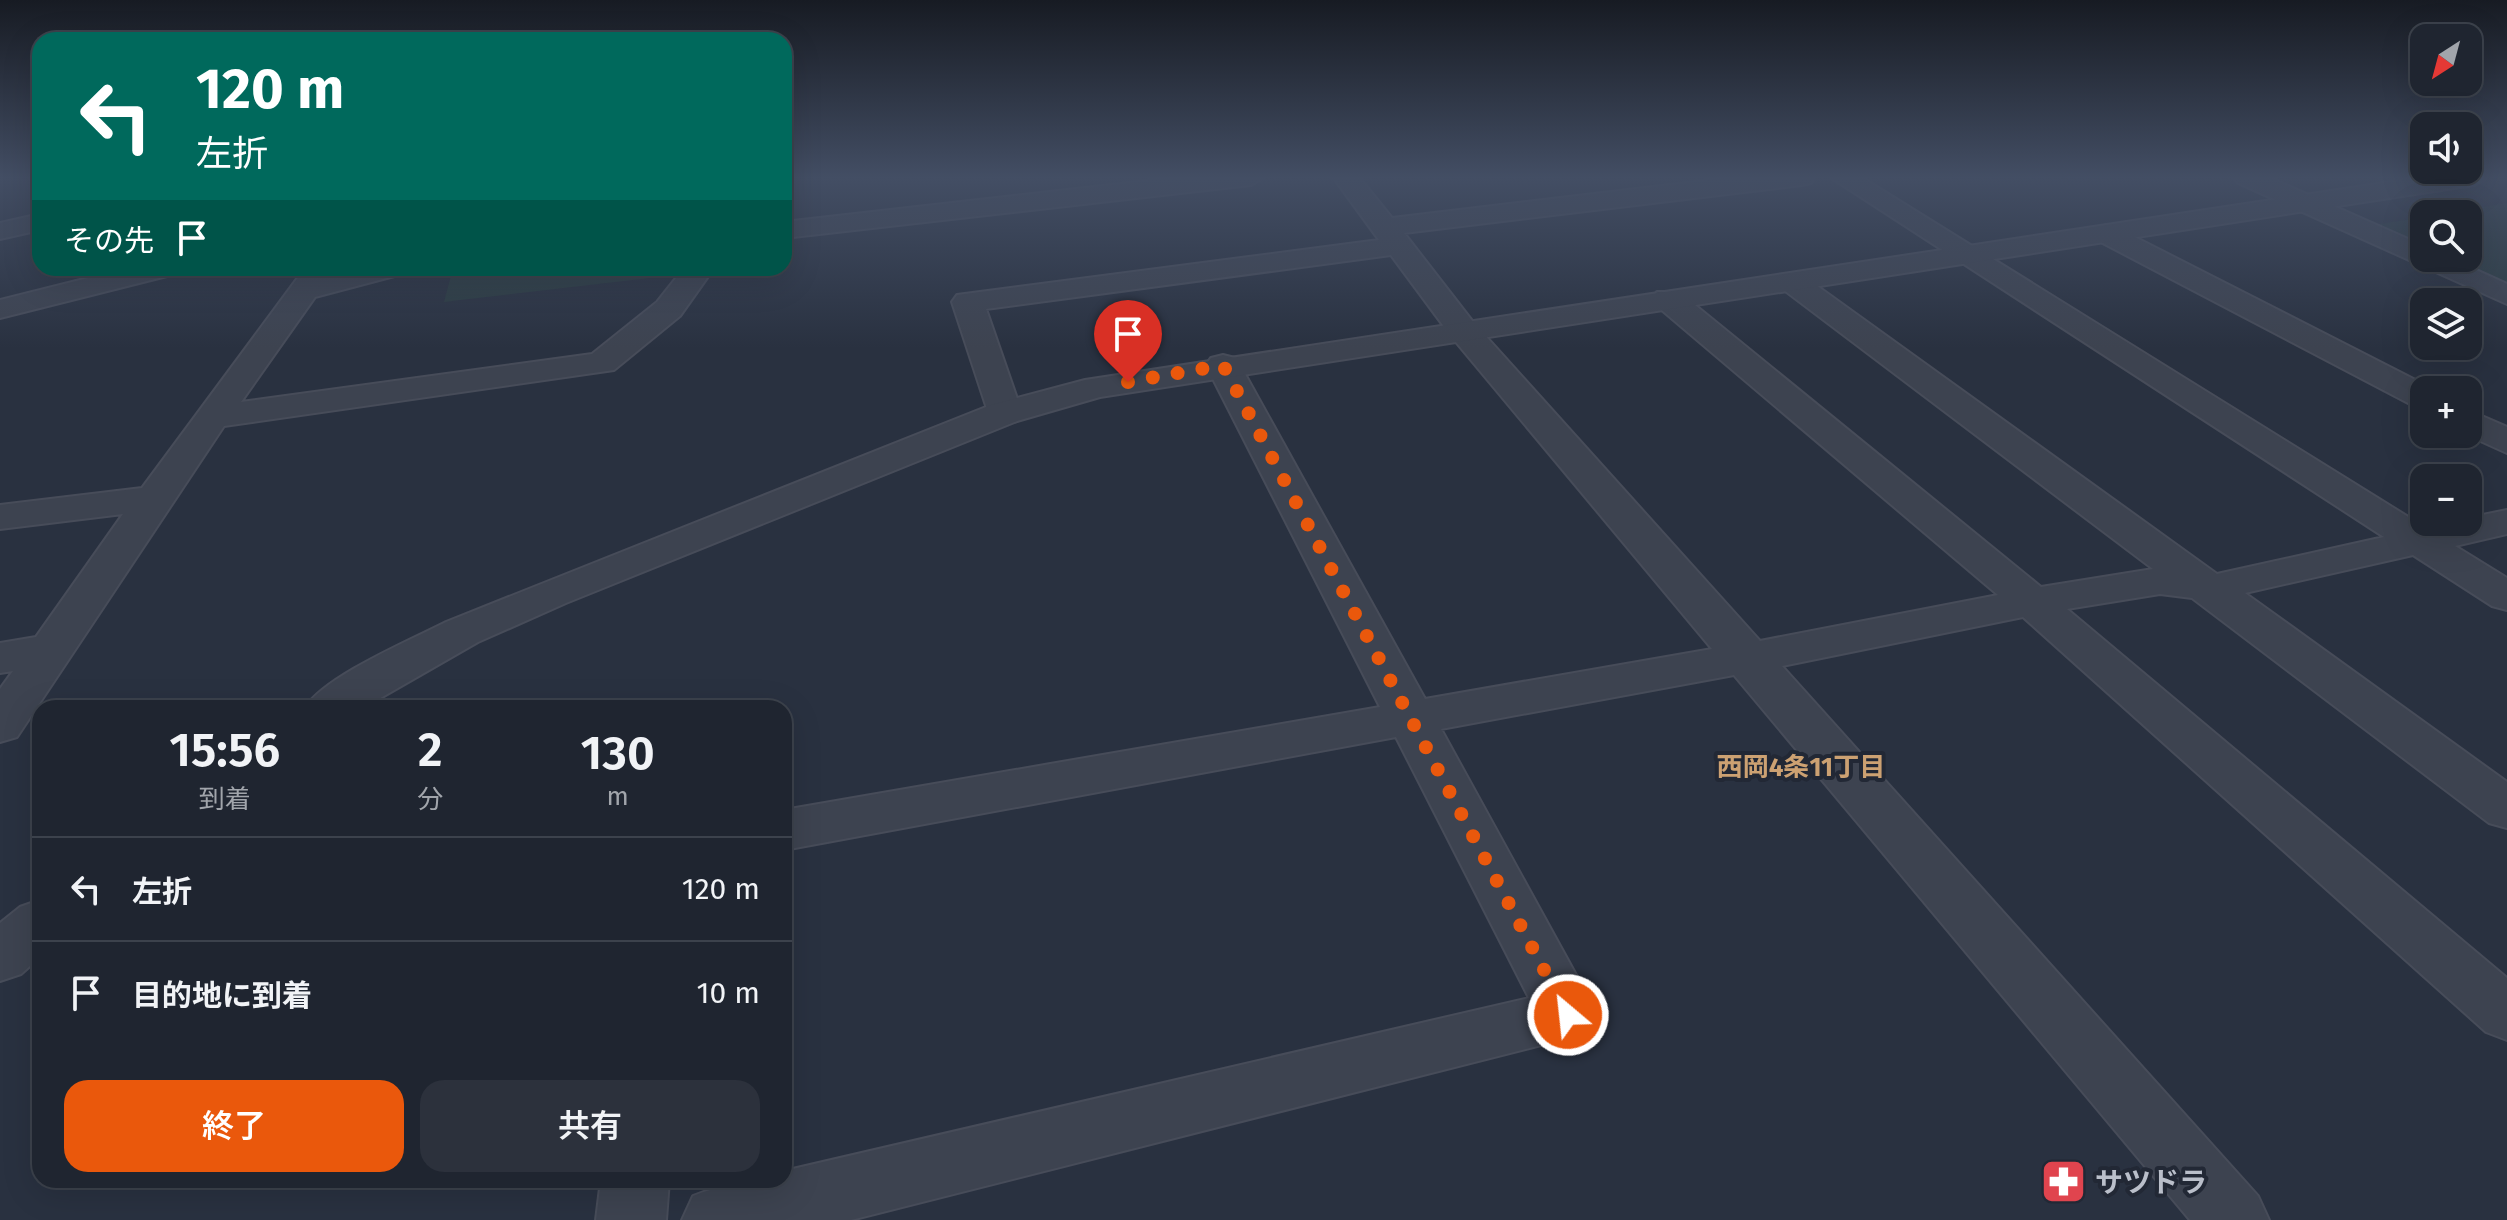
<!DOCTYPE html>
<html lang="ja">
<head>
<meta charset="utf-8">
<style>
  body { margin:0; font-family:"Fira Sans","Noto Sans JP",sans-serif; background:#2c313c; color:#f1f3f6; height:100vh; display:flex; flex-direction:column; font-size:30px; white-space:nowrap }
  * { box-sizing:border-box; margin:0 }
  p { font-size:26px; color:#a1a5ab }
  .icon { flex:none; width:44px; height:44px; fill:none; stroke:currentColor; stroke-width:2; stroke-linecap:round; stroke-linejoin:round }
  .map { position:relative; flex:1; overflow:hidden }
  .details { position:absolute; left:32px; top:700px; width:760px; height:488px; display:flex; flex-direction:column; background:#1f2530; border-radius:24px; box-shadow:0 8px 32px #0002,0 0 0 2px #3c424c }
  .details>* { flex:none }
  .top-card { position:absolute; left:32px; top:32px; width:760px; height:244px; border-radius:24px; box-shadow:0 8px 32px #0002,0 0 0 2px #3c424c; background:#00695c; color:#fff; overflow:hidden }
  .needle { width:52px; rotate:216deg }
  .fabs { position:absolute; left:2410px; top:24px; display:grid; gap:16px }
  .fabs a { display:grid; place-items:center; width:72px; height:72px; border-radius:16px; background:#1f2530; box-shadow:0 8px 32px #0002,0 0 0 2px #3c424c; font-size:40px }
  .pin { position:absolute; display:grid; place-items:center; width:68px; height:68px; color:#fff; margin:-82px -34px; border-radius:50% 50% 50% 0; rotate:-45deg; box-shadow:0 0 8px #0007 }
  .pin .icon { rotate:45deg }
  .me { position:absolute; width:88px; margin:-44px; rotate:332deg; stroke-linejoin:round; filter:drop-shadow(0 0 6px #0008) }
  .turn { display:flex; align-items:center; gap:28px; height:168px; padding:0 32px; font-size:36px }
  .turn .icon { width:104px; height:104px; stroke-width:2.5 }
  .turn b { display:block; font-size:56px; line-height:68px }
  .then { display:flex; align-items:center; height:76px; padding:0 32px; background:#0003; gap:16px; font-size:30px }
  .eta { display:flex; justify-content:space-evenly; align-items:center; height:136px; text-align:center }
  .eta b { font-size:48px; font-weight:600; line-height:56px }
  .button { display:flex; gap:16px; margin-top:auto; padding:16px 32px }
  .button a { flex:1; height:92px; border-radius:24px; background:#ea580c; color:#fff; font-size:32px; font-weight:600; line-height:92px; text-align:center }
  .button a+a { background:#2c313c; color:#f1f3f6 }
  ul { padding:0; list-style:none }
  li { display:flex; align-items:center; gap:24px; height:104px; padding:0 32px; border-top:2px solid #3c424c }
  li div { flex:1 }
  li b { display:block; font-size:30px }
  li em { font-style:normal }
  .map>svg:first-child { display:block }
  .green { fill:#2b3c41 }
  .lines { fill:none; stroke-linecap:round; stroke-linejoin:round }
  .minor-casing { stroke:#474c59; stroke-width:4 }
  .tertiary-casing { stroke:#474c59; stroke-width:4 }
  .minor { fill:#3d4350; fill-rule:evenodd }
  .tertiary { fill:#3d4350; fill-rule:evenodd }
  .route { stroke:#ea580c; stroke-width:14; stroke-dasharray:0 25.2 }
  .labels { text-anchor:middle; stroke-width:8; stroke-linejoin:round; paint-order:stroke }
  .neighbourhood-label { font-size:26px; font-weight:bold; fill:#cca172; stroke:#222835 }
  .near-poi-label { font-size:28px; font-weight:bold; fill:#babfca; stroke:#222835; text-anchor:start }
</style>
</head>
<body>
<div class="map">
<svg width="2507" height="1220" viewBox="0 0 2507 1220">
  <rect width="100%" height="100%" fill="#293140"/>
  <g class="green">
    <polygon points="2507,203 2507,283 2449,258 2468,258 2468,214 2441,214"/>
    <polygon points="2424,217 2424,247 2374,225"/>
    <polygon points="453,268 678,268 676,275 444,302"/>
  </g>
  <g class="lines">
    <defs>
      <g id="minor">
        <polygon points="1182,177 1264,177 1251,185 784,238 784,222"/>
        <path d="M1333,177H1359L1392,218L1737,177H1815L1811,183L1802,185L1404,233L1473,322L1760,641L1998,595L1657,306L1652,299L1657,292H1679L2041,587L2153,569L1780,287L1776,281L1780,275H1802L2217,574L2384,537L1830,177H1861L2426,528L2468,522V518L2507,510V534L2455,546L2507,578V610L2492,606L2413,555L2245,593L2507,782V828L2489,823L2192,598L2160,594L2067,609L2507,978V1040L2486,1032L2023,617L1782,666L2258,1196L2269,1220H2190L1734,675L1441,729L1598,1015L1589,1033L851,1220H682L693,1196C724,1184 750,1180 784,1180V1171L1529,998L1396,737L784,850V810L1380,707L1206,365L1211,358L1223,355L1235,358L1240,365L1425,699L1712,649L1451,336L1391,255L986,309L1022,413L1017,421L1004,424L991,421L952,302L957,295L1379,240Z"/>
        <polygon points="2234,177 2268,177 2424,246 2424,258 2450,258 2507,284 2507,304 2238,183"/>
        <polygon points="40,214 40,230 0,239 0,223"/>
        <polygon points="2107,225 2117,228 2435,390 2424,390 2424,409 2412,405 2097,240 2093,234 2097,228"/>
        <polygon points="128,268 179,268 175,274 0,318 0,300"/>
        <polygon points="305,268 335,268 331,274 355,268 406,268 402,274 315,297 241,402 592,354 657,302 684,268 714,268 680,316 614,370 224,426 17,737 0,742 0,689 13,671 0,673 0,643 36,637 123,514 0,529 0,505 142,488"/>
        <polygon points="2468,410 2507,427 2507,453 2465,434 2468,434"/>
        <polygon points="601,1180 669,1180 666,1220 596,1220"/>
      </g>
      <g id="tertiary">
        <path d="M2423,177H2487L2474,185L1100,397L1017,421L566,603L478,642L363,708H305C325,676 411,640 446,622L991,405L1085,380Z"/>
        <polygon points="40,900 40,957 21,974 0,981 0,923 20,907"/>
      </g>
    </defs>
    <use href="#minor" class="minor-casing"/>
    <use href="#tertiary" class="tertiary-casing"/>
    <use href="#minor" class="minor"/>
    <use href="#tertiary" class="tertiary"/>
  </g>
  <linearGradient id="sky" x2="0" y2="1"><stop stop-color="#171b23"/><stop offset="0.51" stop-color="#434e64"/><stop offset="1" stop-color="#434e64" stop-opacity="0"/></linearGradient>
  <rect width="2507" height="348" fill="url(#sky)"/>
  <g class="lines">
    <polyline class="route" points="1128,382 1223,365 1568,1015"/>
  </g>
  <defs>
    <symbol id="pharmacy-square" viewBox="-11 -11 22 22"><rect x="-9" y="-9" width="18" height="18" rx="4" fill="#e0444e" stroke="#222835"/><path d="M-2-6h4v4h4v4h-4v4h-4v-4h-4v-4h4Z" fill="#fff"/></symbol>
  </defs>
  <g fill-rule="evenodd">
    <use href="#pharmacy-square" x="2038" y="1156" width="51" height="51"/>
  </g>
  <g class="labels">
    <g class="neighbourhood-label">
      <text x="1801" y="776">西岡4条11丁目</text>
    </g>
    <g class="near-poi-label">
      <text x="2095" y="1192">サツドラ</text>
    </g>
  </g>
</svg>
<div class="fabs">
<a><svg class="needle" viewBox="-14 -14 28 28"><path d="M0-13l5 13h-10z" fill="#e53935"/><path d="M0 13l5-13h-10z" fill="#a1a5ab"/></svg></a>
<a><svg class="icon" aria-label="sound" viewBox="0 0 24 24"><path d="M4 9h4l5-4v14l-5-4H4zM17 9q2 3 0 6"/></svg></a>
<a><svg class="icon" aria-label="search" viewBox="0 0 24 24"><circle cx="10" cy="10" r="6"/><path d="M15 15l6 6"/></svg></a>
<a><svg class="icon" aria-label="layers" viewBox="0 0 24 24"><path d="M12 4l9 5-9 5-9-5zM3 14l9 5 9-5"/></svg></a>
<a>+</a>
<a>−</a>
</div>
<div class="pin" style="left:1128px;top:382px;background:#d93025"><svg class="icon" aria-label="arrive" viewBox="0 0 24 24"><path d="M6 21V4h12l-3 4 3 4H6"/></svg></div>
<svg class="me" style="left:1568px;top:1015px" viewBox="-20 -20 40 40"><circle r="17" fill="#ea580c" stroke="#fff" stroke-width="3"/><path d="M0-11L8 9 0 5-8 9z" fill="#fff"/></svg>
<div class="top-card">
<div class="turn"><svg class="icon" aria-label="left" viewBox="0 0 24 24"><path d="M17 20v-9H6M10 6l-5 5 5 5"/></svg><div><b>120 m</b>左折</div></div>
<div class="then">その先<svg class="icon" aria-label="arrive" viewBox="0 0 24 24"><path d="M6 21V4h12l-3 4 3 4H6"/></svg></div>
</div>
<section class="details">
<div class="eta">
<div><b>15:56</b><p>到着</p></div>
<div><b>2</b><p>分</p></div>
<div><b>130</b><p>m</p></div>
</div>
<ul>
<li><svg class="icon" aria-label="left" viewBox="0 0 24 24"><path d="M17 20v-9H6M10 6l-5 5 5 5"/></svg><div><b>左折</b></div><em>120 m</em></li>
<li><svg class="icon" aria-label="arrive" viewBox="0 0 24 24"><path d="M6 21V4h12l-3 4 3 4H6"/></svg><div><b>目的地に到着</b></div><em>10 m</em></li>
</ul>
<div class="button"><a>終了</a><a>共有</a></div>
</section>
</div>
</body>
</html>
